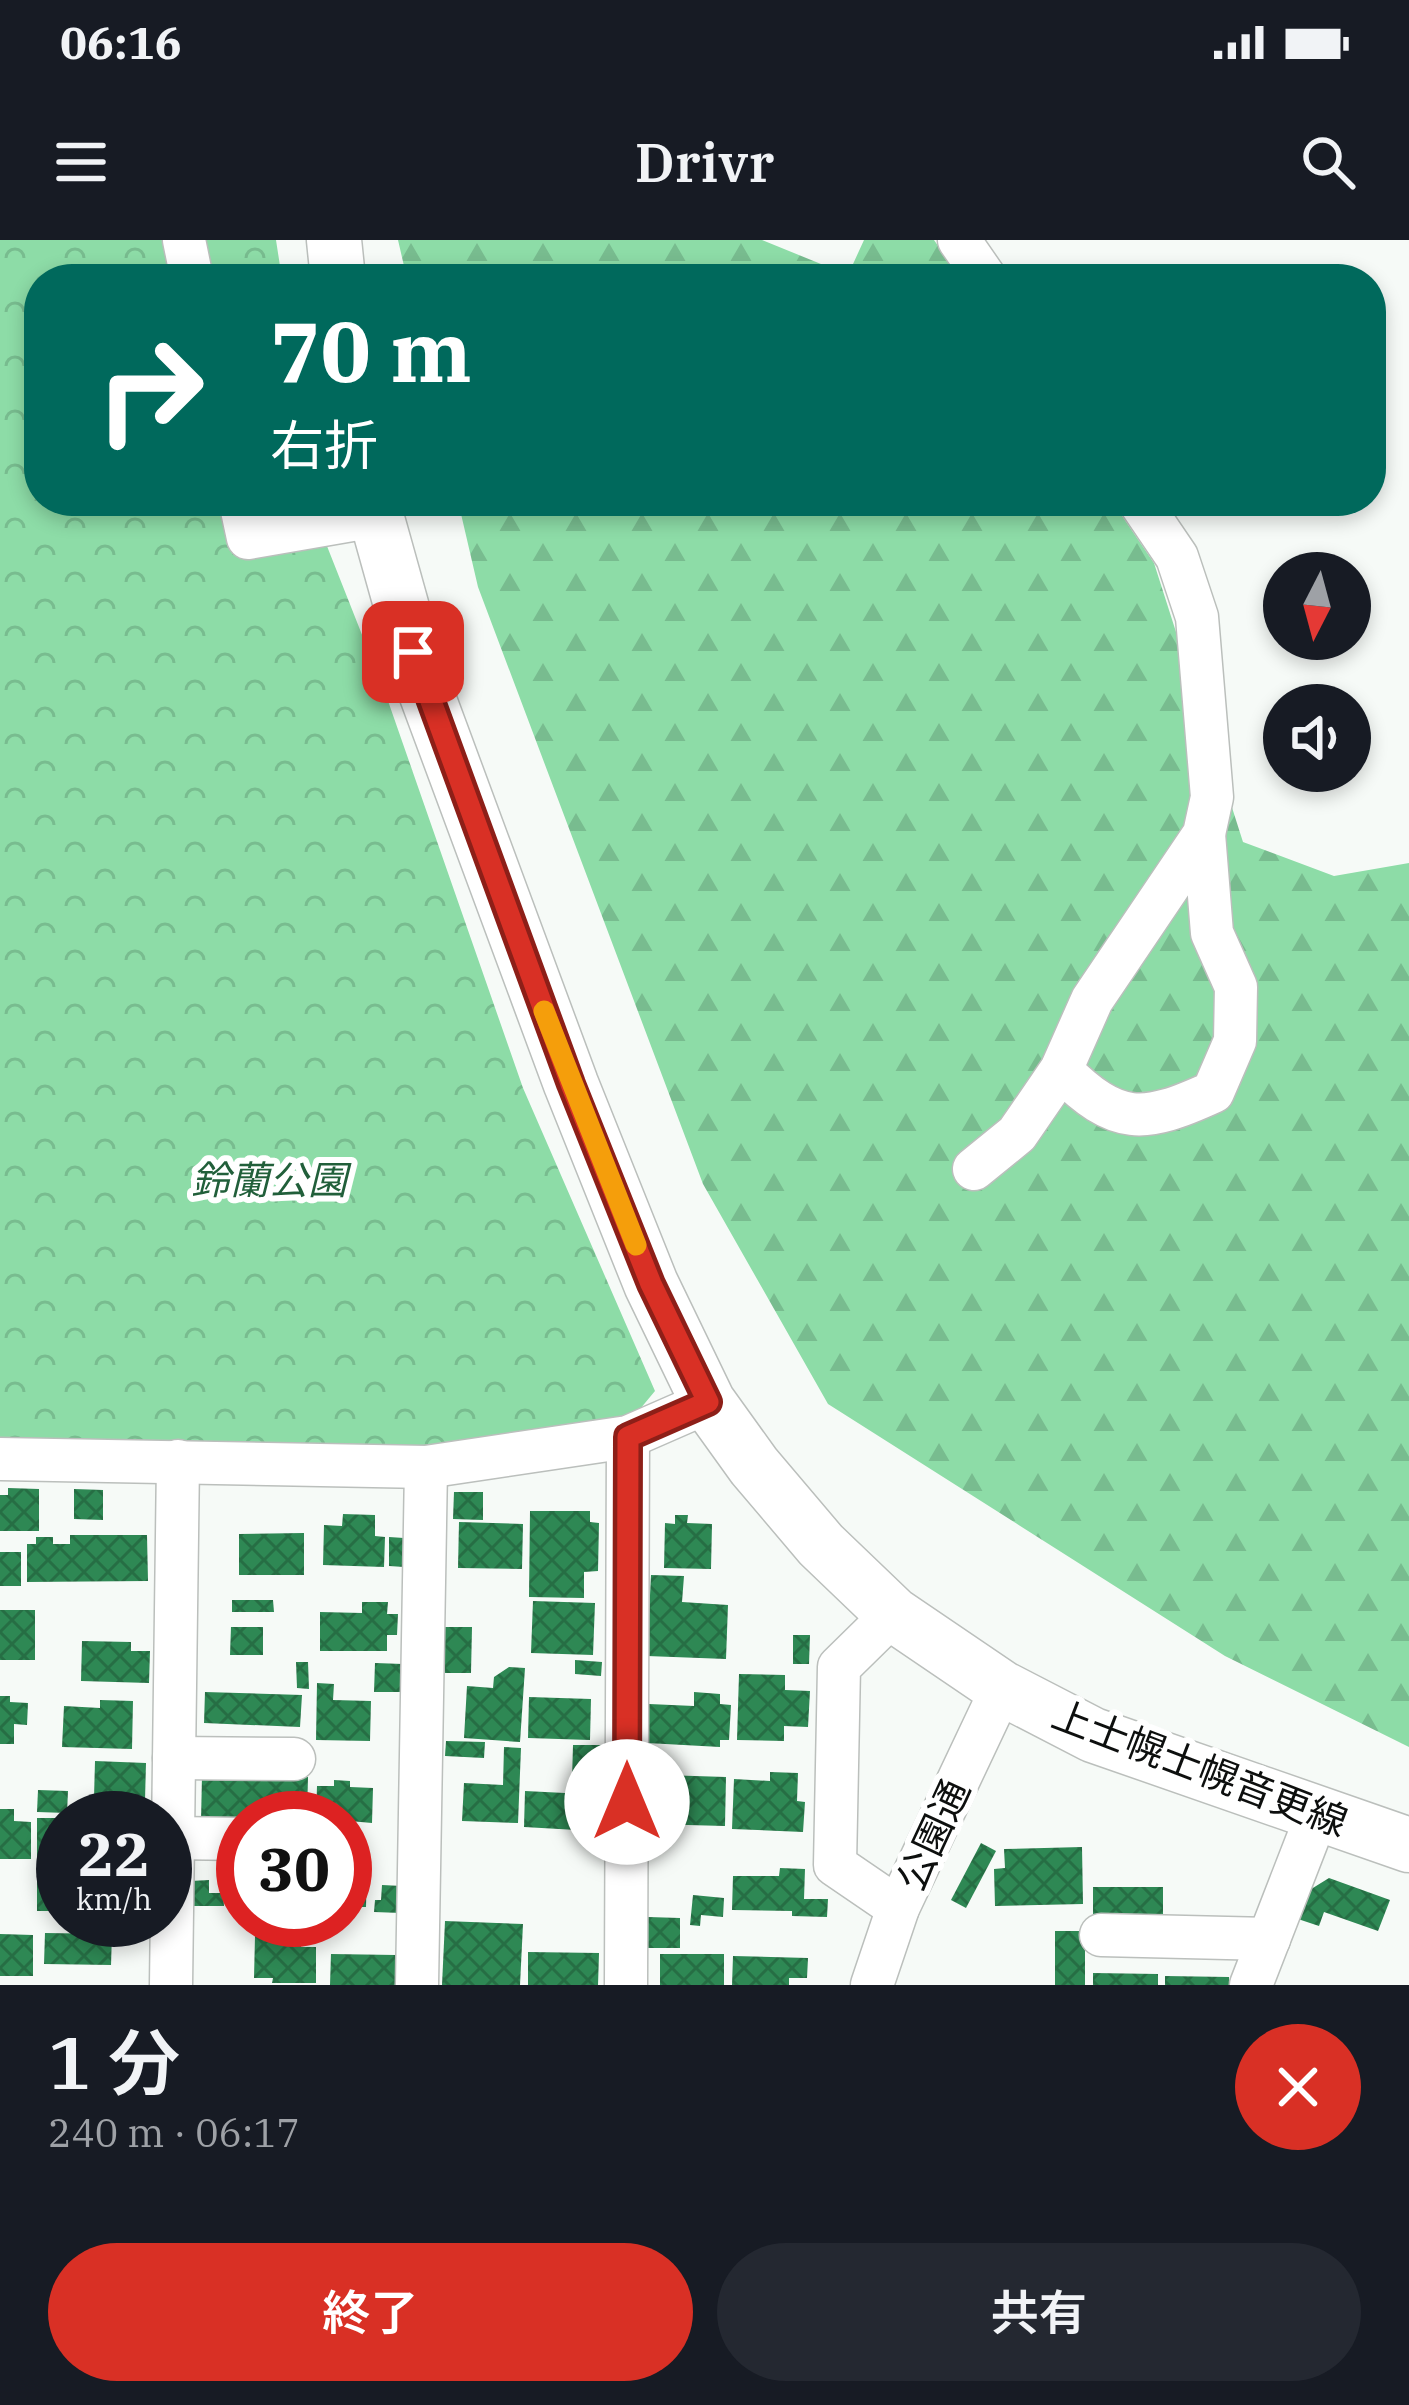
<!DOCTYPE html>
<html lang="ja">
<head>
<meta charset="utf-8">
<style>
  body { margin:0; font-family:"IBM Plex Serif","Noto Sans JP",serif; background:#242831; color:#f1f3f6; height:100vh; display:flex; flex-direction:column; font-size:45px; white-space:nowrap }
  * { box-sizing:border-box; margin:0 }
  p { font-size:39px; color:#9ea1a6 }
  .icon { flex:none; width:66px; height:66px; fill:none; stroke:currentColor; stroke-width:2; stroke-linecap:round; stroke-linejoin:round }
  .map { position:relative; height:1745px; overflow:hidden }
  .side { display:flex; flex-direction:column; background:#171b24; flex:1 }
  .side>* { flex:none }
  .banner { position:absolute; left:24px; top:24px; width:1362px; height:252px; border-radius:48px; box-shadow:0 6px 18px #0003; background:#00695c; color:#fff; overflow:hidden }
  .needle { width:78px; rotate:186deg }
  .buttons { position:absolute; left:1263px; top:312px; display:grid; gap:24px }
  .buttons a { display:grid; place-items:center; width:108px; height:108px; border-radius:50%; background:#171b24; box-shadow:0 6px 18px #0003; font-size:60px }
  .speed { position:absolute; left:36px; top:1551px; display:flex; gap:24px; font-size:60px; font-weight:700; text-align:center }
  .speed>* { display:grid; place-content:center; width:156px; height:156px; border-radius:50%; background:#171b24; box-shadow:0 6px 18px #0003; line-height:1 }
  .speed small { font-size:30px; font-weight:400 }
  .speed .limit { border:18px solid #d22; background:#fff; color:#111 }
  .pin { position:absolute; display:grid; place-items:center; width:102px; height:102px; color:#fff; margin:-51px; border-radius:24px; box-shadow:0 6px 18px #0006 }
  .me { position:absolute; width:132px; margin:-66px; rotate:0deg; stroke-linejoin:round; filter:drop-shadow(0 0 9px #0008) }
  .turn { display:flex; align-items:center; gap:42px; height:252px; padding:0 48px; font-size:54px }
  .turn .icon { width:156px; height:156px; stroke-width:2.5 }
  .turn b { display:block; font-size:84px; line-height:102px }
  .round { display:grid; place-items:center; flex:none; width:126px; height:126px; border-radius:63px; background:#242831 }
  .headline { display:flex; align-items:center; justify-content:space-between; height:204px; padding:0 48px }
  h1 { font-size:72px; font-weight:600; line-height:90px }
  .action { display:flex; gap:24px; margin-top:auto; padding:24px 48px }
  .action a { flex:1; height:138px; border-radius:72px; background:#d93025; color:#fff; font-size:48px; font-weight:600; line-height:138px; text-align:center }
  .action a+a { background:#242831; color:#f1f3f6 }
  .status { display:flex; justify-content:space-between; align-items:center; height:84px; padding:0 60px; background:#171b24; direction:ltr }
  .status svg { height:33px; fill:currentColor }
  header { display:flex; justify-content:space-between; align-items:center; height:156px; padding:0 48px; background:#171b24; font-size:54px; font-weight:600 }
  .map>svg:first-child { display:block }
  .forest { fill:url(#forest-firs) }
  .park { fill:url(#park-crowns) }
  .building { fill:url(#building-cross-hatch) }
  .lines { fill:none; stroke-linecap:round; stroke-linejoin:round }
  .minor-casing { stroke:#bbbfbc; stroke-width:45 }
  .major-casing { stroke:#bbbfbc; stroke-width:57 }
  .minor { stroke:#fff; stroke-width:42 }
  .major { stroke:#fff; stroke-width:54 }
  .route-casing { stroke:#8d1f18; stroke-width:30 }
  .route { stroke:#d93025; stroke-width:21 }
  .slow { stroke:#f59e0b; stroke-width:21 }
  .labels { text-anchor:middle; stroke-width:12; stroke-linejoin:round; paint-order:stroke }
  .park-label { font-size:39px; font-style:italic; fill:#215f3a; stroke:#fff }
  .street-label { font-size:39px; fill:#0d0f0e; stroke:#fff }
</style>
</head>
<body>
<div class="status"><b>06:16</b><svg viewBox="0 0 49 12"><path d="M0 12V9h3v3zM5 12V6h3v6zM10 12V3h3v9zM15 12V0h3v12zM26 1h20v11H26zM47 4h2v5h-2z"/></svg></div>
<header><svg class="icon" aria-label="menu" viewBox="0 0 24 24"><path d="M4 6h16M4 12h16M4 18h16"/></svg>Drivr<svg class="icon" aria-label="search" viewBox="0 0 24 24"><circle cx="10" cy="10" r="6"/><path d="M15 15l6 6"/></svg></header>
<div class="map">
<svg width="1409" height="1745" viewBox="0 0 1409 1745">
  <defs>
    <pattern id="forest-firs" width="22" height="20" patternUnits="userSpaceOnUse" patternTransform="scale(3)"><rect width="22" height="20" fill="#8ddca7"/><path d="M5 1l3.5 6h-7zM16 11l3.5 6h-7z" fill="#78bc8f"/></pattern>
    <pattern id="park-crowns" width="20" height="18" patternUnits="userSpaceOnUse" patternTransform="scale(3)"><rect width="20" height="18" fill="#8ddca7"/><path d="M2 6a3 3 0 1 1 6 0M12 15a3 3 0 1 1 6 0" fill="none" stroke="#78bc8f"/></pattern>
    <pattern id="building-cross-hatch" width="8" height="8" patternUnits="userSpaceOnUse" patternTransform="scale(3)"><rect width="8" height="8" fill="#2e8854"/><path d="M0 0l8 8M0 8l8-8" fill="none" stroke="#266e44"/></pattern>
  </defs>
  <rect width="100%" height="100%" fill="#f6faf7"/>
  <g class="forest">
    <polygon points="398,0 762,0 848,35 864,0 934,0 961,39 407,39"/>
    <polygon points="458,261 1112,261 1154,323 1243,602 1334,636 1409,623 1409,1507 1225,1416 828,1164 703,944 478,347"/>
  </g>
  <polygon class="park" points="0,0 276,0 282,39 39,39 39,261 318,261 323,296 387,458 523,848 655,1151 635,1175 447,1214 0,1203"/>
  <g class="building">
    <polygon points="8,1248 39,1249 39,1291 0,1291 0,1255 8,1255"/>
    <polygon points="74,1249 103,1250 103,1280 74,1279"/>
    <polygon points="454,1252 483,1252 483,1280 453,1279"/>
    <polygon points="530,1271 590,1271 590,1282 599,1283 598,1331 584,1332 584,1358 529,1357"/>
    <polygon points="343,1274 375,1275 375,1296 385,1297 384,1327 323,1325 324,1285 342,1286"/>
    <polygon points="675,1275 688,1275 687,1283 712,1284 711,1329 664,1328 665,1283 675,1284"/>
    <polygon points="459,1282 523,1284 522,1329 458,1328"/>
    <polygon points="304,1293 304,1335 239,1335 239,1294"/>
    <polygon points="70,1295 147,1295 148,1341 27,1342 27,1304 36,1304 36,1297 53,1297 53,1304 70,1304"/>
    <polygon points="389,1297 404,1298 404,1327 389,1326"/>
    <rect x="0" y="1312" width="21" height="34"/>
    <polygon points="651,1335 684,1336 682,1362 728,1365 726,1419 647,1416"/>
    <polygon points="232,1360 273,1360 274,1372 232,1372"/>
    <polygon points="533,1361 595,1363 593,1415 531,1413"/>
    <polygon points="362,1362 388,1362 387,1374 398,1374 397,1395 387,1395 387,1411 320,1411 320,1372 362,1373"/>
    <rect x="0" y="1370" width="35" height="50"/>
    <polygon points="231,1387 263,1387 263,1415 230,1415"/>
    <polygon points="445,1387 472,1387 471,1433 445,1433"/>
    <polygon points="793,1395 810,1395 809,1424 793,1424"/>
    <polygon points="82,1401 131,1402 131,1411 150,1411 149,1443 81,1441"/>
    <polygon points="575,1420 602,1422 601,1436 575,1434"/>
    <polygon points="296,1422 308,1422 309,1449 297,1448"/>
    <polygon points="375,1423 403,1424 403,1452 374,1452"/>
    <polygon points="509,1427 525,1428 520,1502 464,1498 467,1446 493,1448 494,1437"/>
    <polygon points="739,1434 785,1435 785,1450 810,1451 808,1487 784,1486 784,1501 737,1500"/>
    <polygon points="317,1443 334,1444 333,1460 371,1461 370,1501 316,1500"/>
    <polygon points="205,1452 302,1455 300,1487 204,1483"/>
    <polygon points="694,1452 720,1454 720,1464 731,1465 729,1500 720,1500 720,1507 647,1503 649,1464 694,1466"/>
    <polygon points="0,1456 10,1456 10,1462 28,1463 27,1485 14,1484 14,1504 0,1504"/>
    <polygon points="529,1457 591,1459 590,1500 528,1498"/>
    <polygon points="100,1460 133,1461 132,1509 62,1507 64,1466 100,1468"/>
    <polygon points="446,1501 485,1502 484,1518 445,1516"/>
    <polygon points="573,1505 605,1505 604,1540 572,1540"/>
    <polygon points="504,1507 521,1508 518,1583 462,1581 464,1543 503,1545"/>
    <polygon points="95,1521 146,1523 145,1560 94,1558"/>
    <polygon points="770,1532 798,1533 797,1561 805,1562 803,1592 732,1589 734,1539 770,1541"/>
    <polygon points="663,1535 726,1537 725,1586 650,1584 651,1554 663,1554"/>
    <polygon points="202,1536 308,1537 307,1578 201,1581"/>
    <polygon points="334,1540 350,1541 350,1547 373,1548 372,1583 316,1578 317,1546 334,1546"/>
    <polygon points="585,1545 608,1546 607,1573 595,1573 594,1591 524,1587 525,1551 585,1554"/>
    <polygon points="38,1550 68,1551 67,1573 37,1572"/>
    <polygon points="0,1569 14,1569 14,1581 31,1582 31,1619 0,1619"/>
    <polygon points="37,1578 63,1578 59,1617 37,1617"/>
    <polygon points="981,1603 996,1611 966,1668 951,1660"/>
    <polygon points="1082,1607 1083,1664 995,1666 994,1629 1005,1628 1004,1609"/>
    <polygon points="231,1622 243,1622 243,1664 229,1663"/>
    <polygon points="345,1623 367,1624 366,1667 345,1667"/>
    <polygon points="780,1628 805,1629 804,1659 828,1659 827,1677 792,1676 792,1671 732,1670 733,1636 779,1636"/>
    <rect x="37" y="1630" width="26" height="41"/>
    <polygon points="1329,1638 1390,1660 1378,1691 1324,1672 1319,1686 1298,1679 1308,1651"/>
    <polygon points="209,1640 209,1653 223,1653 224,1666 192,1666 191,1641"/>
    <polygon points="382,1645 402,1646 401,1673 374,1672 375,1660 381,1660"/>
    <polygon points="1093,1647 1163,1647 1163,1686 1093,1685"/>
    <polygon points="693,1655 724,1658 723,1677 701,1675 700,1686 690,1685"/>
    <polygon points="648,1677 680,1678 680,1708 647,1708"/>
    <rect x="113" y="1680" width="29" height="9"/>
    <polygon points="445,1681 523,1684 520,1745 442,1745"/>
    <rect x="1055" y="1691" width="30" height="54"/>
    <polygon points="45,1693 112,1694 111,1725 44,1724"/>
    <polygon points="0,1694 33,1695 33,1736 0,1736"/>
    <polygon points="255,1696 301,1696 301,1707 316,1707 316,1743 272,1743 273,1738 254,1738"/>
    <polygon points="528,1712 599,1713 598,1745 528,1745"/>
    <polygon points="331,1714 396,1715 396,1745 330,1745"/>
    <rect x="660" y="1714" width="64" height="31"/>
    <polygon points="733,1716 808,1718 807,1738 789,1738 789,1745 732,1745"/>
    <polygon points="1093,1733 1158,1734 1158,1745 1093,1745"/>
    <polygon points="1165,1736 1229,1737 1229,1745 1165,1745"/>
  </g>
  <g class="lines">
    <defs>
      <g id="minor">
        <polyline points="184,0 192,39"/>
        <polyline points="959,0 986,39"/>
        <polyline points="240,261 248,298 375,276"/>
        <path d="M1061,830C1117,886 1143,884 1213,852L1235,801L1236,747L1212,693L1204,594"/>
        <polyline points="974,929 1017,894 1061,830 1092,760 1204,594 1212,557 1197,377 1177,317 1139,261"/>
        <polyline points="0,1219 426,1227 628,1197 708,1162"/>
        <polyline points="893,1374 839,1427 835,1625 898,1668"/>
        <polyline points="174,1518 294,1519"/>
        <polyline points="172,1598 243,1599"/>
        <polyline points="1101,1695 1269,1699"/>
        <polyline points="171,1745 178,1221"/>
        <polyline points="417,1745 426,1227"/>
        <polyline points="626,1745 628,1197"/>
        <polyline points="872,1745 898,1668 1002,1448"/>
        <polyline points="1251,1745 1317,1575"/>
      </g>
      <g id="major">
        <polyline points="334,0 338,39"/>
        <polyline points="372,261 424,447 571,844 651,1044 708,1162 754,1226 821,1305 893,1374 1002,1448 1093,1495 1409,1605"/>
      </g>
    </defs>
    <use href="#minor" class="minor-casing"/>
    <use href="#major" class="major-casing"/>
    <use href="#minor" class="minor"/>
    <use href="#major" class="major"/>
  </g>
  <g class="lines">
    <defs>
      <polyline id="route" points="413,412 571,844 651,1044 708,1162 628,1197 627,1562"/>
    </defs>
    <use href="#route" class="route-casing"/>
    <use href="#route" class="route"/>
    <polyline class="slow" points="544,771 636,1005"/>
  </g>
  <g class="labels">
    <g class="park-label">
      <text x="269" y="954">鈴蘭公園</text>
    </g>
    <g class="street-label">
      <text transform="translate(1200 1528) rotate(21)" y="14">上士幌士幌音更線</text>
      <text transform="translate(933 1595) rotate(-65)" y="14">公園通</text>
    </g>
  </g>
</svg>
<div class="buttons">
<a><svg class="needle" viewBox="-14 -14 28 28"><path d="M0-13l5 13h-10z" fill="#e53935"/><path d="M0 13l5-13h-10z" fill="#9ea1a6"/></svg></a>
<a><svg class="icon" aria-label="sound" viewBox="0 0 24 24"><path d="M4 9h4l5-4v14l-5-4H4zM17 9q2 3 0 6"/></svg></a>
</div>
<div class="speed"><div>22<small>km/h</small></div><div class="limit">30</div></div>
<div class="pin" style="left:413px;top:412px;background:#d93025"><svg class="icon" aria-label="arrive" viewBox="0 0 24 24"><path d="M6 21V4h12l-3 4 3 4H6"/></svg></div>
<svg class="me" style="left:627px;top:1562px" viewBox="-20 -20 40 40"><circle r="19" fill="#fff"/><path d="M0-13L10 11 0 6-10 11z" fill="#d93025"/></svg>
<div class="banner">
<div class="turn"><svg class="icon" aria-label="right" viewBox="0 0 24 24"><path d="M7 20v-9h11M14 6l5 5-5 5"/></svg><div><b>70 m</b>右折</div></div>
</div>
</div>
<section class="side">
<div class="headline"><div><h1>1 分</h1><p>240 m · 06:17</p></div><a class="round" style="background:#d93025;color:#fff"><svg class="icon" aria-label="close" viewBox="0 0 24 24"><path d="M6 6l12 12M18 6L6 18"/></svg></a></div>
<div class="action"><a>終了</a><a>共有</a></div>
</section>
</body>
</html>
